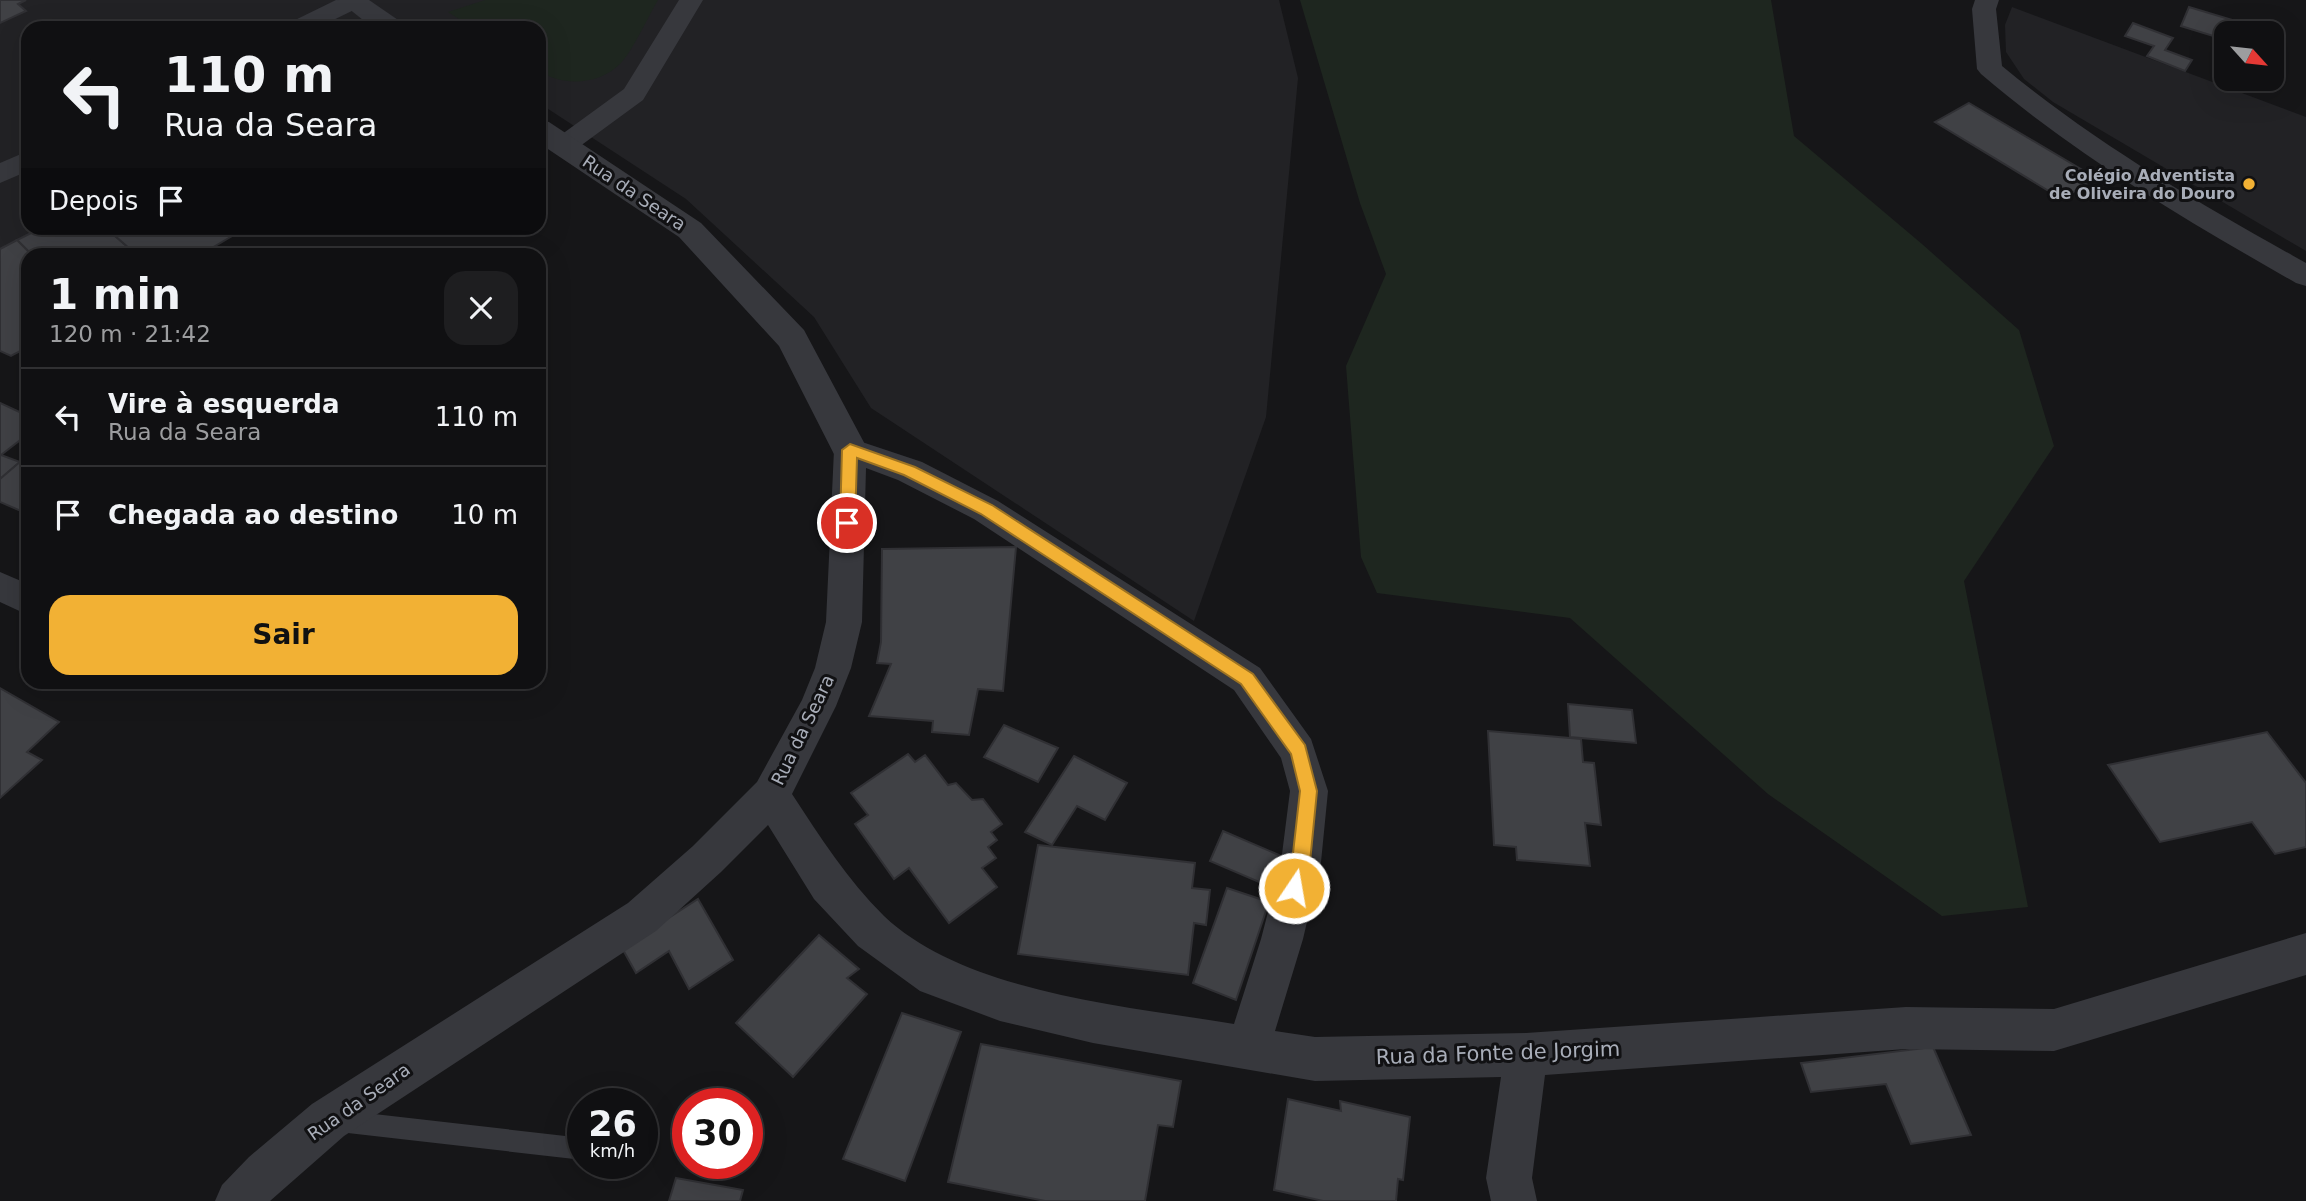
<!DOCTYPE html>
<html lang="pt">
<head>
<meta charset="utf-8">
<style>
  body { margin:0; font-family:"DejaVu Sans",sans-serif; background:#1e1e20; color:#f1f3f6; height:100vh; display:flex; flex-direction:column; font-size:26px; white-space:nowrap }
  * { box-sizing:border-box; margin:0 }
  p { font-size:23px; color:#9c9d9f }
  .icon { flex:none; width:38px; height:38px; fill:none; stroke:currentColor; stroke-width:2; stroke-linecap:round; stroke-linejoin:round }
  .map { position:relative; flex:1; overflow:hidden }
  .panel { position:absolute; left:21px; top:248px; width:525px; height:441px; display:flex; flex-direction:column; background:#101012; border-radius:21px; box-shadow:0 7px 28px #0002,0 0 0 2px #303032 }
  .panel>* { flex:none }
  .guide { position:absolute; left:21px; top:21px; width:525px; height:214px; border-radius:21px; box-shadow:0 7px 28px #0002,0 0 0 2px #303032; background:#101012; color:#f1f3f6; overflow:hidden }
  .needle { width:46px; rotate:117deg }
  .fabs { position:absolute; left:2214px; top:21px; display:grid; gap:14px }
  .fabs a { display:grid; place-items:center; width:70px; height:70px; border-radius:14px; background:#101012; box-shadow:0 7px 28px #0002,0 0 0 2px #303032; font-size:35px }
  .speed { position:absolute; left:567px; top:1088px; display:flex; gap:14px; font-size:35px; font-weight:700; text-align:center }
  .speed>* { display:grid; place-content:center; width:91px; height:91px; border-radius:50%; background:#101012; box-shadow:0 7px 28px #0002,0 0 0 2px #303032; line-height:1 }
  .speed small { font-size:18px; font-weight:400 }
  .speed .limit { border:10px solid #d22; background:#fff; color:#111 }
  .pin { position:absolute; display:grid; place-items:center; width:60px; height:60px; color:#fff; margin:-30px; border:4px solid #fff; border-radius:50%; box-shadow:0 2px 7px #0007 }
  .me { position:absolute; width:77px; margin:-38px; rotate:12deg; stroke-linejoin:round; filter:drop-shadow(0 0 5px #0008) }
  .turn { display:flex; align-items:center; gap:24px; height:147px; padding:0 28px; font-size:32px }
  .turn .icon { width:91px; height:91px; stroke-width:2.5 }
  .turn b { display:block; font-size:49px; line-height:60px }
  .then { display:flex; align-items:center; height:66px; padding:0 28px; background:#0003; gap:14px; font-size:26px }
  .round { display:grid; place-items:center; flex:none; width:74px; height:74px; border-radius:21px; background:#1e1e20 }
  .headline { display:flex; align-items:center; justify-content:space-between; height:119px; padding:0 28px }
  h1 { font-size:42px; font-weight:700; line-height:52px }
  .primary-button { display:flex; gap:14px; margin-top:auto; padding:14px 28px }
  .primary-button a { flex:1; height:80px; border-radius:21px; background:#f2b134; color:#111; font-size:28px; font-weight:700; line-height:80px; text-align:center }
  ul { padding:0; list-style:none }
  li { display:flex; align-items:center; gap:21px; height:98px; padding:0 28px; border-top:2px solid #303032 }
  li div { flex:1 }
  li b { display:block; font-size:26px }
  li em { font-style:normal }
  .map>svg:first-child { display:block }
  .built { fill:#222225 }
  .green { fill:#1e261f }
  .building { fill:#404145; stroke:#303034; stroke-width:2 }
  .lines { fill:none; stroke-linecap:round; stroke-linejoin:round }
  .service { fill:#37383d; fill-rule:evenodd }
  .minor { fill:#37383d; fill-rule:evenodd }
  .tertiary { fill:#37383d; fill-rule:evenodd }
  .route { fill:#f2b134; stroke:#9d7322; stroke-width:2 }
  .poi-dot { fill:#f2b134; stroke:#111113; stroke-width:2.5 }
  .labels { text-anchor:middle; stroke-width:6; stroke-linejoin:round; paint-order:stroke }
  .far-poi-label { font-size:16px; font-weight:bold; fill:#a8adb8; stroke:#111113; text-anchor:end }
  .street-label { font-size:18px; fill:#a8adb8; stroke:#111113 }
  .near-street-label { font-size:21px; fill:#a8adb8; stroke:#111113 }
</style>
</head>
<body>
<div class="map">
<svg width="2306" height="1201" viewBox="0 0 2306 1201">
  <rect width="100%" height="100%" fill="#161618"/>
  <g class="built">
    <polygon points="0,0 1279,0 1298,78 1266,417 1194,621 871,408 814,317 686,199 539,103 539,28 28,28 28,228 247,228 198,255 28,256 11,356 0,351"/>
    <polygon points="2012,7 2306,117 2306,251 2053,102 2024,79 2006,52 2005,25"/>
  </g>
  <g class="green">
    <path d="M485,0H658C647,18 635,47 621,63C600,85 563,87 539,71V28H473L448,12Z"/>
    <polygon points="1300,0 1771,0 1794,136 1922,244 2019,330 2054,446 1964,581 2028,907 1942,916 1768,794 1570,618 1377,593 1361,557 1346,366 1386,274 1360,203"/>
  </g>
  <g class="building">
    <polygon points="0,0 26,0 18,4 26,11 0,23"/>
    <polygon points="2189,7 2269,31 2268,33 2226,33 2226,40 2181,26"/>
    <polygon points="2133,23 2173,38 2165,50 2192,60 2185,71 2147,56 2154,46 2125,36"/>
    <polygon points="1969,103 2096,178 2062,199 1935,122"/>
    <polygon points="41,228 106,228 138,256 33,256 17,240"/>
    <polygon points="106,228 233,228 239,232 198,256 138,256"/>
    <polygon points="17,240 33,256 28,256 28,347 11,356 0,351 0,249"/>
    <polygon points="0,403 28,416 28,434 1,455 20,462 0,479"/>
    <polygon points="28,455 28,514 0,502 0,479"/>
    <polygon points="1016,547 1003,691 978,689 969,735 932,732 933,721 869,716 891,664 877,663 881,642 882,549"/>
    <polygon points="0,688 59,722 27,752 42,760 0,798"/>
    <polygon points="1568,704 1632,710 1636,743 1570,737"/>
    <polygon points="1004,725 1058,748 1038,782 984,757"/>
    <polygon points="1488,731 1581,739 1583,762 1594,763 1601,825 1585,823 1590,866 1517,860 1516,847 1494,845"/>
    <polygon points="2267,732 2306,783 2306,847 2275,854 2252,822 2160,842 2108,765"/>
    <polygon points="908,754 915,762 925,755 948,785 956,783 972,800 983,799 1002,824 991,832 997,840 988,847 996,858 982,868 997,887 949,923 909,868 894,879 855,824 868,815 851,793"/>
    <polygon points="1074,756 1127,783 1105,820 1077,806 1052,845 1025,832"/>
    <polygon points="1223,831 1279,855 1266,885 1210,861"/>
    <polygon points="1038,845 1195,863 1192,888 1210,890 1206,925 1194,923 1188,975 1018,954"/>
    <polygon points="1227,888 1269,902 1236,1000 1193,983"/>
    <polygon points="698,899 733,960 689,989 669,951 636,973 622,948"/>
    <polygon points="819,935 859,969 847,978 867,994 793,1077 736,1023"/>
    <polygon points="902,1013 961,1032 905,1181 843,1159"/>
    <polygon points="981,1044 1181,1081 1173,1127 1158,1125 1145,1201 1045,1201 948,1182"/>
    <polygon points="1933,1047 1971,1135 1911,1144 1886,1084 1811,1092 1801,1063"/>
    <polygon points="1288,1099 1341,1111 1340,1101 1410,1117 1403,1180 1398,1179 1396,1201 1323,1201 1274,1190"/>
    <polygon points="676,1178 743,1190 740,1201 669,1201"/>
  </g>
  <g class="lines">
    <polygon class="service" points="339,1110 583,1138 583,1160 339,1132 331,1129 328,1121 331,1113"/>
    <g class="minor">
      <polygon points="336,0 365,1 362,6 317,28 286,28 289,23"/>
      <polygon points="679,0 703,0 643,100 572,152 563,155 554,152 550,146 554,140 624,89"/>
      <path d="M1975,0H1999L1996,9L2002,66C2096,144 2200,204 2306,263V286L2296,283C2186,220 2078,157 1981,74L1977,69L1972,9Z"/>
      <polygon points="28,151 28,171 0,183 0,163"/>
      <path d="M850,438L922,462L998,501L1260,668L1311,739L1328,791L1321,862L1303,939L1275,1031L1315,1037L1526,1033L1906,1007L2054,1009L2306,933V975L2054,1051L1906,1049L1545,1075L1532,1178L1537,1201H1491L1486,1178L1501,1077L1315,1081L1093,1043L1000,1021L920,991L858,946L814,899L768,825L721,872L656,931L344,1136L270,1201H215L222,1185L249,1157L312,1104L628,903L693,846L757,782L802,700L815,668L826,622L834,450L839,441ZM866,468L898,480L974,519L1234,690L1281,758L1290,791L1281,862L1261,939L1234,1024C1127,1006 965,993 884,916C847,879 820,837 792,794L836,706L851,668L862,622Z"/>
      <polygon points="0,572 28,584 28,615 0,602"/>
    </g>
    <g class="tertiary">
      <polygon points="338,0 369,0 401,22 405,28 373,28"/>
      <polygon points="539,120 549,122 701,223 804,330 868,450 863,460 850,464 837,460 779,346 679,237 539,143"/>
    </g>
  </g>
  <polygon class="route" points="850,444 915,467 992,505 1253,674 1305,745 1317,791 1310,862 1301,894 1294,896 1288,894 1285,888 1292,862 1300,791 1291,754 1241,684 981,514 904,475 857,458 855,523 853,528 842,528 840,523 842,450"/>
  <circle class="poi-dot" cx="2249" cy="184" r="7"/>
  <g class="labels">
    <g class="far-poi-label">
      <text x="2235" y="181">Colégio Adventista<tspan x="2235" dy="18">de Oliveira do Douro</tspan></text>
    </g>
    <g class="street-label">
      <text transform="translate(634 193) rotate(34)" y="6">Rua da Seara</text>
      <text transform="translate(803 730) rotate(-64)" y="6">Rua da Seara</text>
      <text transform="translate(359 1102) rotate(-35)" y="6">Rua da Seara</text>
    </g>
    <g class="near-street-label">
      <text transform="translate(1498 1053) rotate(-2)" y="7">Rua da Fonte de Jorgim</text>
    </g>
  </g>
</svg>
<div class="fabs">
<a><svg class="needle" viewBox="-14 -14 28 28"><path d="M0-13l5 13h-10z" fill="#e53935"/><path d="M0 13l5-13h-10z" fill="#9c9d9f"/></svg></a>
</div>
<div class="speed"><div>26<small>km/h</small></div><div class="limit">30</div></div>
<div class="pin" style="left:847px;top:523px;background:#d93025"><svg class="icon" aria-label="arrive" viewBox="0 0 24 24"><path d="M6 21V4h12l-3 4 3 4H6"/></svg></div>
<svg class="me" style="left:1294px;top:888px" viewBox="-20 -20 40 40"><circle r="17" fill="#f2b134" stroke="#fff" stroke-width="3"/><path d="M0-11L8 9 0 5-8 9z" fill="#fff"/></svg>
<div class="guide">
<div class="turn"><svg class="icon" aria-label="left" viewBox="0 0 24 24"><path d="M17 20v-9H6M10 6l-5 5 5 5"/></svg><div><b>110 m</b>Rua da Seara</div></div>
<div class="then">Depois<svg class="icon" aria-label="arrive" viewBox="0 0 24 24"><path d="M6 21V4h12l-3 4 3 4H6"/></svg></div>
</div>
<section class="panel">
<div class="headline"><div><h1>1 min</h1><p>120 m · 21:42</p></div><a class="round"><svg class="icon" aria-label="close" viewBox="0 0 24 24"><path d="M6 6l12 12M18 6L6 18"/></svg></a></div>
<ul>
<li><svg class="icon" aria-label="left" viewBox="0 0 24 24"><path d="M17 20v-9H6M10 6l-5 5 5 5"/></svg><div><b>Vire à esquerda</b><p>Rua da Seara</p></div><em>110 m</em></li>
<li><svg class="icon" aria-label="arrive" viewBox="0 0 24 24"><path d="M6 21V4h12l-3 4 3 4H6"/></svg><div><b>Chegada ao destino</b></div><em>10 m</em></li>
</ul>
<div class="primary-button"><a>Sair</a></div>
</section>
</div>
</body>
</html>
